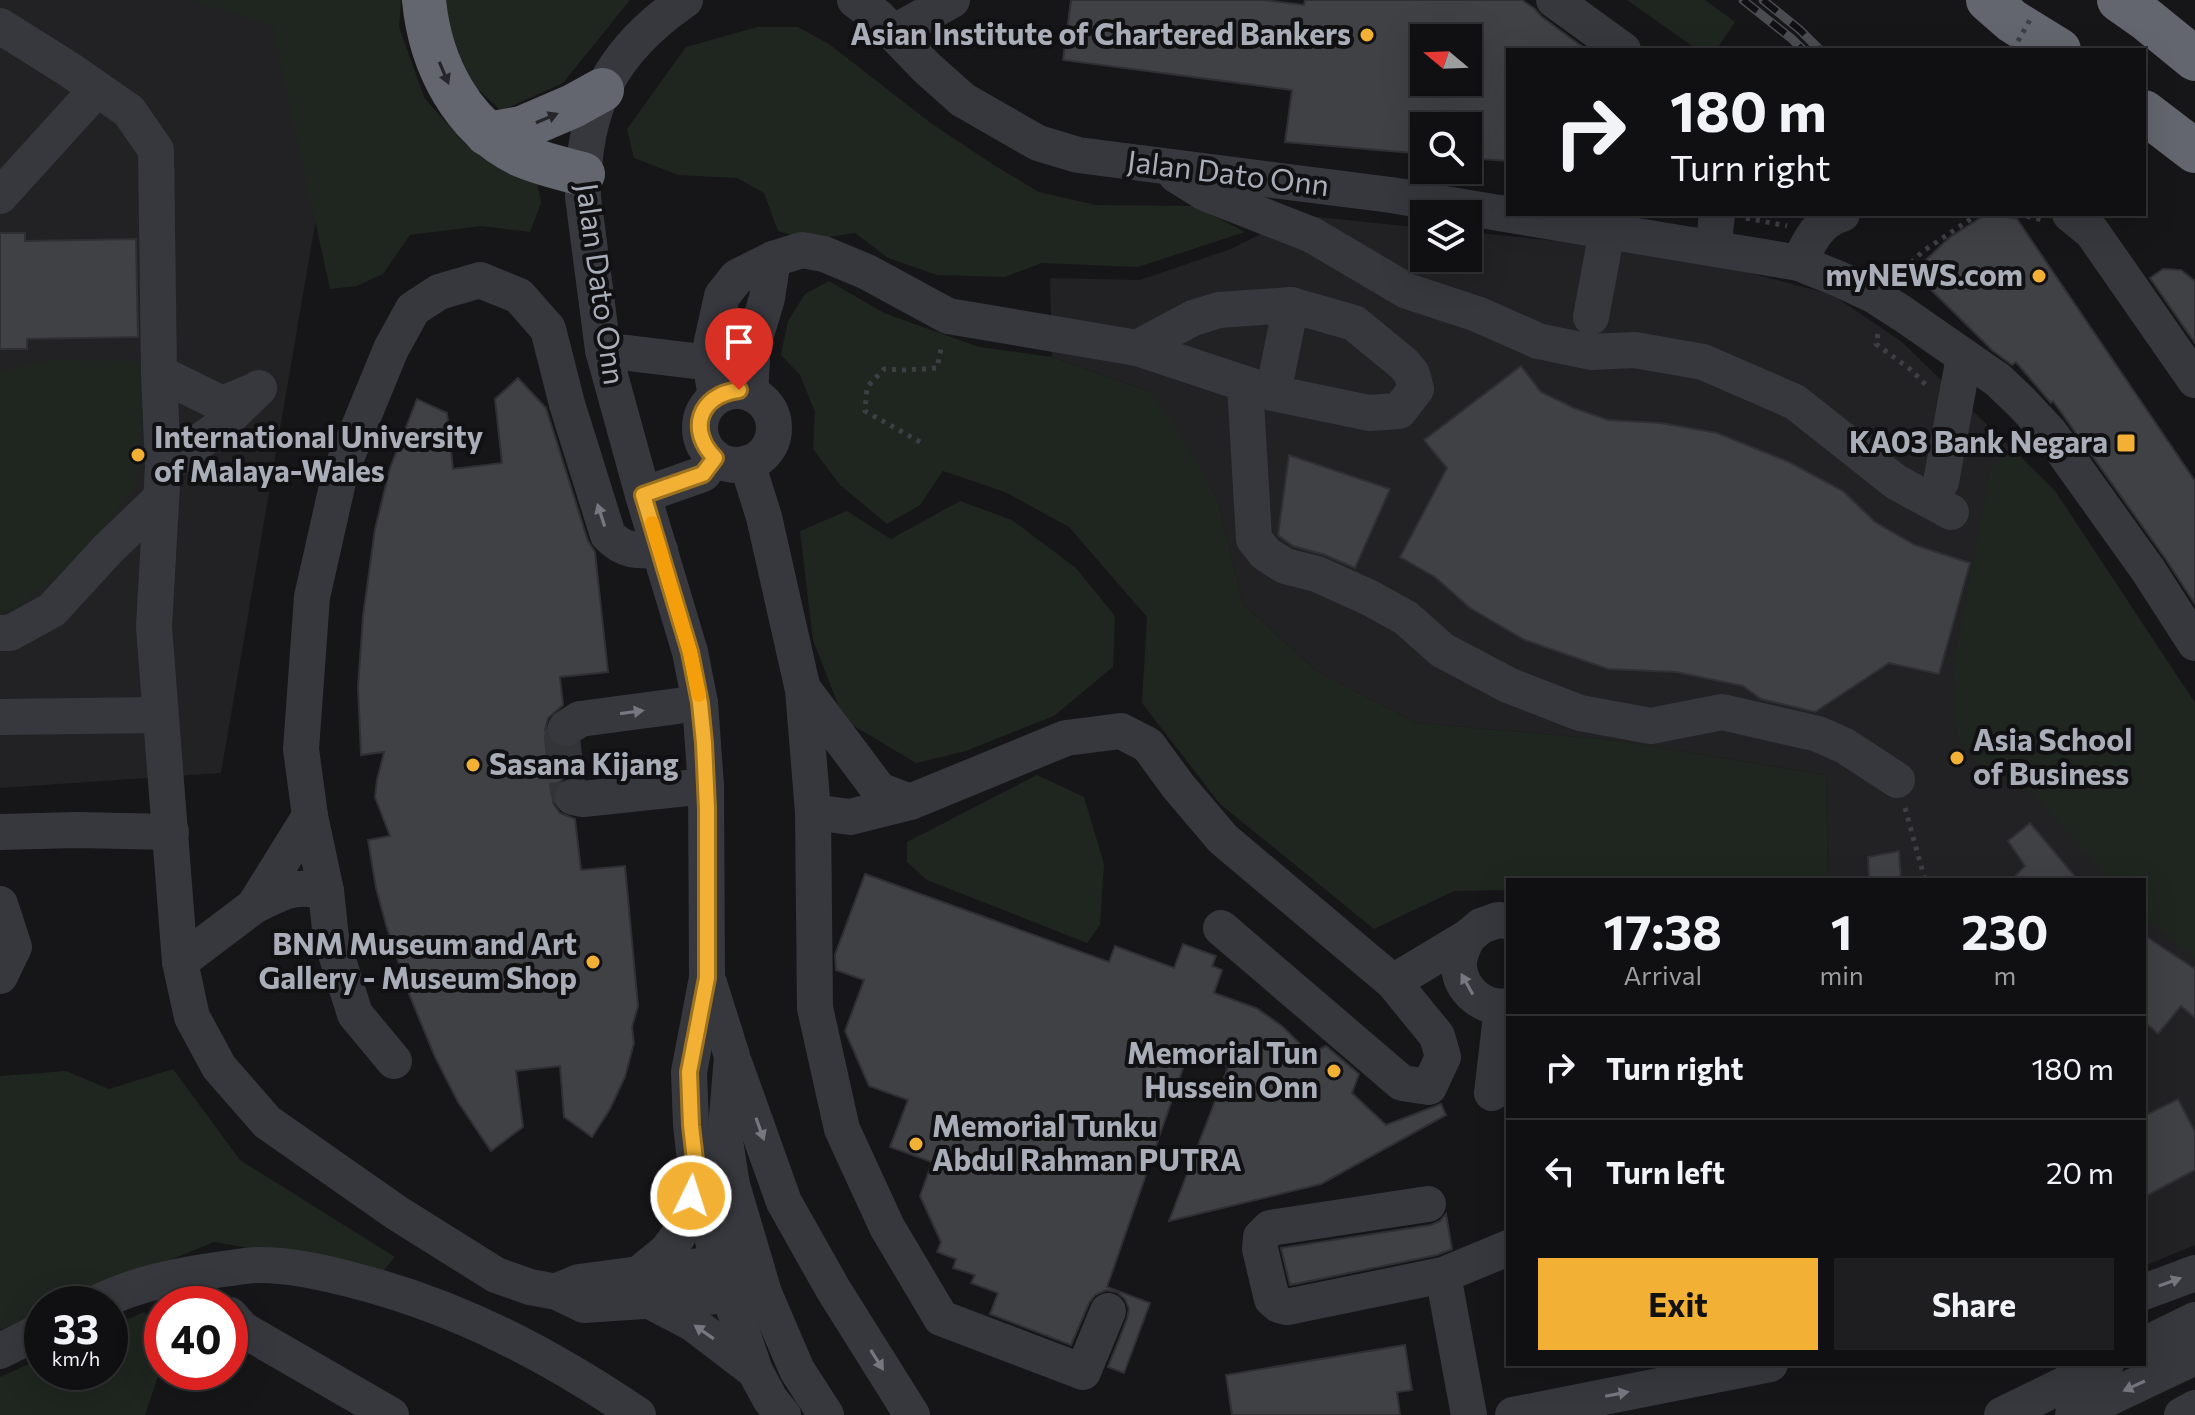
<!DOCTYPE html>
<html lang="en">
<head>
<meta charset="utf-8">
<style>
  body { margin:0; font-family:Commissioner,sans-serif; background:#1e1e20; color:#f1f3f6; height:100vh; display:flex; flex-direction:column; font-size:30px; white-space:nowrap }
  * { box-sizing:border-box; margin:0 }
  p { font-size:26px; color:#9c9d9f }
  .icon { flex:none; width:44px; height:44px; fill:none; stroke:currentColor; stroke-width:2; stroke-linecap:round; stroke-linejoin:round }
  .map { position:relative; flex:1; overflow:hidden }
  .panel { position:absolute; left:1506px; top:878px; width:640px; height:488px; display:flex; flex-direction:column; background:#101012; border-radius:0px; box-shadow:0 8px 32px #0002,0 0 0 2px #303032 }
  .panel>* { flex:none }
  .guide { position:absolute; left:1506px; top:48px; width:640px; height:168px; border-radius:0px; box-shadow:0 8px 32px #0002,0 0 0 2px #303032; background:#101012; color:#f1f3f6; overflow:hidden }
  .needle { width:52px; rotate:289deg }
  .buttons { position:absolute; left:1410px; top:24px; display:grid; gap:16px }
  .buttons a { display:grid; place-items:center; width:72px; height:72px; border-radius:0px; background:#101012; box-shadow:0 8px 32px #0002,0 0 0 2px #303032; font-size:40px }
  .speed { position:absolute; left:24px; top:1286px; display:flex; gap:16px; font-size:40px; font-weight:700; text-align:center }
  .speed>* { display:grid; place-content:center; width:104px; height:104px; border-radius:50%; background:#101012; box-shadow:0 8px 32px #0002,0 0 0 2px #303032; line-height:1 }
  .speed small { font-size:20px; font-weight:400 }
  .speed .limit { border:12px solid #d22; background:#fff; color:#111 }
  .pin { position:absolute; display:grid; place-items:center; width:68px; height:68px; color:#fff; margin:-82px -34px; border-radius:50% 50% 50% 0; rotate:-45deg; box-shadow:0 0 8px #0007 }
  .pin .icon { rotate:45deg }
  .me { position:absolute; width:88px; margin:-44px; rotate:4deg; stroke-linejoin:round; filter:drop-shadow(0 0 6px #0008) }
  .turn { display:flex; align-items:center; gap:28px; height:168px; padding:0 32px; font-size:36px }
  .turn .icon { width:104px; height:104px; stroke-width:2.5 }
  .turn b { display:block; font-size:56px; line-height:68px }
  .eta { display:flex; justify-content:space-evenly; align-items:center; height:136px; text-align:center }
  .eta b { font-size:48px; font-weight:700; line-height:56px }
  .action { display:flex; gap:16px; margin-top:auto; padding:16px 32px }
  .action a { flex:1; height:92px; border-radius:0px; background:#f2b134; color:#111; font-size:32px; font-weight:700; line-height:92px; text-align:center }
  .action a+a { background:#1e1e20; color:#f1f3f6 }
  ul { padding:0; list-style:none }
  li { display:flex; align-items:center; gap:24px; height:104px; padding:0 32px; border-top:2px solid #303032 }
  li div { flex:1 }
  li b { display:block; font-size:30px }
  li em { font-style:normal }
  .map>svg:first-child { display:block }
  .built { fill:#222225 }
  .green { fill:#1e261f }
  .building { fill:#404145; stroke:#303034; stroke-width:2; fill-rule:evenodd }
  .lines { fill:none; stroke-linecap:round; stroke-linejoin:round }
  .minor-tunnel { stroke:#333438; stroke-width:36; stroke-dasharray:36 18; stroke-linecap:butt }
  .path { stroke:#3d3f44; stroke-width:5; stroke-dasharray:4 6; stroke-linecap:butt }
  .minor { stroke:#37383d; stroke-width:36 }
  .highway { stroke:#63666e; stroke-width:44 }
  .rail-casing { stroke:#4a4c52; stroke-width:9 }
  .rail { stroke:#111113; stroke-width:6; stroke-dasharray:18; stroke-linecap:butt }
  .path-bridge { stroke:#3d3f44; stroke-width:5; stroke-dasharray:4 6; stroke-linecap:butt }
  .oneway { fill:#26262a }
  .oneway2 { fill:#757881 }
  .route-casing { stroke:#9d7322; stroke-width:20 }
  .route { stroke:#f2b134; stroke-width:14 }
  .slow { stroke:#f59e0b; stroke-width:14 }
  .poi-dot { fill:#f2b134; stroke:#111113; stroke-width:3 }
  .labels { text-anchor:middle; stroke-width:8; stroke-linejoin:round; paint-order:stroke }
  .poi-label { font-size:30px; font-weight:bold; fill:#a8adb8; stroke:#111113; text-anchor:end }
  .street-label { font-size:30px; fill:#a8adb8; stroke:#111113 }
</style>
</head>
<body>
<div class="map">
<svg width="2195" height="1415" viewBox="0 0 2195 1415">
  <rect width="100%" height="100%" fill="#161618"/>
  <g class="built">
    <polygon points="0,0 289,0 330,137 221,773 0,788"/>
    <polygon points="1298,215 1424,228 1424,258 1468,258 1468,232 1617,247 1739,270 1833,295 1902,342 2055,491 2195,703 2195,1245 2144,1266 2144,880 1828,880 1826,775 1612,740 1417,723 1318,672 1243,604 1217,499 1151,392 1052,357 1050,278 1140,280 1231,249"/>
  </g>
  <g class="green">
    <polygon points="188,0 401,0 399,27 425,99 454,131 537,181 541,203 530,232 481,226 410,235 383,274 357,286 330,289 272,25"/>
    <polygon points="442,0 630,0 563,83 501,111 459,71"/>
    <polygon points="1627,0 1705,0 1735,22 1716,50 1698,50"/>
    <polygon points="757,27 798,27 829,44 932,124 994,165 1039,192 1096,205 1195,206 1245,232 1138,267 1042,263 1005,277 937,275 888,258 855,233 808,240 778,231 764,193 737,178 678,175 634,158 627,129 686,47"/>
    <polygon points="829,281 884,313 979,347 1052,357 1151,392 1176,427 1217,499 1243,604 1318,672 1417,723 1612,740 1826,775 1828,880 1508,880 1508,890 1454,891 1374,929 1220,804 1142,703 1147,617 1069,527 1005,492 943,471 920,505 887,524 840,485 813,449 815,412 800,375 781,355 788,321 805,294"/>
    <polygon points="49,360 148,361 136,485 84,554 16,608 0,612 0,371"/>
    <polygon points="2013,449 2055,491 2195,703 2195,959 2144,918 2144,880 2110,880 2032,793 1992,776 1958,742 1953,669 1991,466"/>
    <polygon points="960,501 1012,520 1076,568 1115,616 1113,667 1054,716 966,751 916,763 844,720 813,640 800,531 847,511 891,539"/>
    <polygon points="1037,775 1084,797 1104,864 1100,925 1087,943 927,880 907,862 907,842"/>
    <polygon points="173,1069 240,1160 395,1257 383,1271 214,1242 63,1304 42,1304 42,1312 0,1330 0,1076 66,1071 109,1089"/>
    <polygon points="144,1312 162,1329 162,1364 145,1415 0,1415 0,1377 42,1358 42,1372 110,1372 110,1327"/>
  </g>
  <g class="building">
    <path d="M1071,0H1263L1304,5L1305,0H1522L1535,9L1542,17L1587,50H1508V161L1468,158V126H1424V154L1285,142L1292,90L1063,60ZM1424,38H1468V82H1424Z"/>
    <polygon points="2000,216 2017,219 2195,481 2195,604 2165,558 2053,401 2051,403 2016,362 2012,365 1993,351 1913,272 1950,237 1982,217"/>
    <polygon points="0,233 25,233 25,241 136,239 138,337 27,339 27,349 0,349"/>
    <polygon points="2163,269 2181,270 2195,281 2195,343 2150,278"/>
    <polygon points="1521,366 1541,392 1574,408 1608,420 1661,423 1717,433 1789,462 1843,491 1875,522 1915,545 1970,563 1939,674 1889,663 1815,712 1761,699 1743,686 1676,672 1608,669 1525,640 1470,608 1435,577 1400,557 1447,468 1424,440"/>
    <polygon points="518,378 546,408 588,541 595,552 608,672 560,677 563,705 548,718 545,730 549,740 556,746 568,749 571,777 566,777 557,784 553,792 553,803 560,813 575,819 581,870 625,866 638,1006 632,1027 634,1043 625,1077 610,1109 592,1137 564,1117 560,1066 516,1071 523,1127 491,1151 458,1102 435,1057 409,994 386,925 376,888 368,840 390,836 375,797 377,780 384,752 361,755 358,687 363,616 375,529 390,468 417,399 447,413 453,469 502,463 495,399"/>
    <polygon points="1289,455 1390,489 1355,568 1325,555 1293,546 1278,535"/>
    <polygon points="2030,823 2078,880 2011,880 2025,866 2008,841"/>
    <polygon points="1899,851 1901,880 1869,880 1868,857"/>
    <polygon points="865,874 1109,962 1115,946 1174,968 1183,944 1216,956 1212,966 1222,970 1214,993 1256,1008 1282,1026 1310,1054 1326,1046 1359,1074 1352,1093 1386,1125 1441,1104 1446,1115 1321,1184 1169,1221 1228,1067 1188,1054 1107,1287 1150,1303 1124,1373 1108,1367 1127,1319 1129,1309 1125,1299 1117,1292 1106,1290 1095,1295 1089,1303 1071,1345 990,1314 998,1293 971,1283 975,1275 953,1268 956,1259 937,1252 941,1242 920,1196 932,1162 890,1147 908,1100 869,1086 845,1031 864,980 836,970 835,955"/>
    <polygon points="2144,935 2195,969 2195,1018 2181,1006 2158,1034 2144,1021"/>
    <polygon points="2178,1099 2195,1132 2195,1170 2144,1197 2144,1116"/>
    <polygon points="1446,1214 1452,1249 1437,1255 1290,1285 1281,1248 1431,1225 1440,1221"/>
    <polygon points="1405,1345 1412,1390 1397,1392 1400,1415 1232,1415 1226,1375"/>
  </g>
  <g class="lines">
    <polyline class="minor-tunnel" points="566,728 562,738 568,791 573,797"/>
    <g class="path">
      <polyline points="2017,214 2043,220"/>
      <polyline points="1993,216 1993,214"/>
      <polyline points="1746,218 1787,226"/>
      <polyline points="1897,277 1922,252 1978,214"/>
      <polyline points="1878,334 1876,344 1910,369 1929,388"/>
      <polyline points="920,442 865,411 867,387 884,369 904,370 937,368 942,344"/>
      <polyline points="1905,808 1925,880"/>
    </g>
    <g class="minor">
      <path d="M685,0C611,51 582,107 583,197L603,350L643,495L690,652L700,703L706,786L707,978L689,1072L691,1125L697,1178L719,1264L755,1371L770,1399L783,1415"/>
      <polyline points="855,0 878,17 927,68 963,100 1038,143 1078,155 1391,195 1799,263 1839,279 1875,296 1903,314 1998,380 2022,403 2050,433 2148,570 2195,643"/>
      <polyline points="1554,0 1623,50"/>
      <polyline points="0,26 70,70 129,111 156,150 159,373 163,467 154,627 180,962 192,1017 219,1067 267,1122 397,1213 496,1275 530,1287 557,1292 584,1305 764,1293"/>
      <polyline points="893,33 952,0"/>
      <polyline points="1176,175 1205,193 1312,235 1407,291 1477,314 1538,341 1591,352 1635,350 1703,362 1795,402 1896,482 1951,512"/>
      <polyline points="0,196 97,89"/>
      <polyline points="2070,214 2092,232 2195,380"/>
      <polyline points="1716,249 1715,233 1717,214"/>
      <polyline points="773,259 802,250 824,254 867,272 948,316 1137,348 1273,393 1369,413 1399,411 1416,389 1412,374 1404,364 1354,323 1291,305 1219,310 1193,318 1137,348"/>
      <path d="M1799,263C1809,242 1818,221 1842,214"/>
      <polyline points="1591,317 1607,231"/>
      <polyline points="603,350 711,363 733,361"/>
      <polyline points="159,373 222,404 258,389"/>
      <polyline points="1245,384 1254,539 1266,554 1285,566 1317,574 1370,598 1406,618 1442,650 1508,685 1580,713 1651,726 1722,712 1818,734 1845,746 1897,780"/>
      <circle cx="737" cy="428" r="37"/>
      <polyline points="1273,393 1291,305"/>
      <polyline points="716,397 709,355 722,296 737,277 773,259 767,298 753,345 750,393"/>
      <polyline points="747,463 764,517 803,690 813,812 815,1008 842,1129 887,1227 941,1318 1083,1372 1108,1311"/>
      <polyline points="163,467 216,430 259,388"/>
      <polyline points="1941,482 1964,357"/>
      <polyline points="643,495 703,474 715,458"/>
      <polyline points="0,633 10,633 52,610 108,549 160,499"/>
      <polyline points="804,690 879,790 910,802"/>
      <polyline points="0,717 160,715"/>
      <polyline points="566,728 580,719 700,703"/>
      <polyline points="573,797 583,799 706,786"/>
      <polyline points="813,812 850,817 910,802 1066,738 1121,731 1148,745 1178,786 1223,839 1393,982 1437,1036 1443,1057 1429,1087 1402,1083 1221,928"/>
      <path d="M310,816L254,906C285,891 291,885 326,891"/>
      <polyline points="0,832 77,830 171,832"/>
      <polyline points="0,904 14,947 0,976"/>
      <path d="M1468,937C1463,947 1458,956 1459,967C1461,991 1484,1010 1508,1006"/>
      <polyline points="180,962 254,906"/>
      <polyline points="1393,982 1468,937 1481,926 1498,920 1508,921"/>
      <polyline points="709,983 732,1056 725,1141 732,1185 764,1293 797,1370 826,1415"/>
      <path d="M394,1061L355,1014L331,938L326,891L310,816L301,749L312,597L340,473L391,349L413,309L439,292L480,280L519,296L548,329L567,404L608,535C624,552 638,551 660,550"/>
      <polyline points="735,1065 784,1202 833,1289 912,1415"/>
      <polyline points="1492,1093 1502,1007"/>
      <polyline points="1428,1204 1270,1228 1261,1237 1260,1249 1272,1299 1279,1305 1287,1307 1443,1275 1469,1415"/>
      <polyline points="639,1274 667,1251 678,1236 697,1178"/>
      <polyline points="1443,1275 1508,1248"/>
      <polyline points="562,1289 579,1282 744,1260"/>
      <polyline points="2144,1292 2195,1273"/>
      <polyline points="650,1301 692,1323 755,1371"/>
      <path d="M95,1304C134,1284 179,1275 223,1269C234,1268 247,1265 259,1265C293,1265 327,1273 360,1282C462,1309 551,1356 638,1415"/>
      <polyline points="230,1315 242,1329 391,1415"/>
      <polyline points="2144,1345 2195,1320"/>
      <polyline points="0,1351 42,1330"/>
      <polyline points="1513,1415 1770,1364"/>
      <polyline points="2002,1415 2106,1364"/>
      <polyline points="2073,1415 2195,1357"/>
      <polyline points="2182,1415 2195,1408"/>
    </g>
    <g class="highway">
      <path d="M424,0C430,64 462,128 523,156C542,164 563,169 583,174"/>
      <polyline points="1988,0 2012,21 2059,50"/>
      <polyline points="2119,0 2146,19 2195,59"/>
      <polyline points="2144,112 2195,151"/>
      <polyline points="487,134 522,128 573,106 602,90"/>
    </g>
    <defs>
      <g id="rail">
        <polyline points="1743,0 1792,39 1803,50"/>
        <polyline points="1763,0 1800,30 1820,50"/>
      </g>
    </defs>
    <use href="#rail" class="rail-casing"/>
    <use href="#rail" class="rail"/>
    <polyline class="path-bridge" points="2013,50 2031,18"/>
  </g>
  <defs><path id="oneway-solid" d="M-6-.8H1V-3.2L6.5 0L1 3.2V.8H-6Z" transform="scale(2)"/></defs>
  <g class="oneway">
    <use href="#oneway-solid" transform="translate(444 73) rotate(67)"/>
    <use href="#oneway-solid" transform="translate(547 118) rotate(-23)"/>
  </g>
  <g class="oneway2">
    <use href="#oneway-solid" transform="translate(601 515) rotate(-108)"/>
    <use href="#oneway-solid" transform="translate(632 712) rotate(-8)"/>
    <use href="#oneway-solid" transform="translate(1467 984) rotate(-119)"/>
    <use href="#oneway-solid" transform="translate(760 1129) rotate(70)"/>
    <use href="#oneway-solid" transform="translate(2170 1282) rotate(-20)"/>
    <use href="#oneway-solid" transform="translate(704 1332) rotate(-145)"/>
    <use href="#oneway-solid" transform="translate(877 1360) rotate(58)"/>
    <use href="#oneway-solid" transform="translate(2134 1386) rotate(155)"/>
    <use href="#oneway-solid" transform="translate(1617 1394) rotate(-11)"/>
  </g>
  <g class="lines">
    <defs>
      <path id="route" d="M691,1196L697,1178L691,1125L689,1072L707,978V808L704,743L700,703L690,652L643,495L703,474L715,458C687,430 699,395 739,390"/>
    </defs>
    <use href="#route" class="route-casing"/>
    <use href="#route" class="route"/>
    <polyline class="slow" points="652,523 690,652 699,695"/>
  </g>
  <g class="poi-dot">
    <circle cx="1367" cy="35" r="8"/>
    <circle cx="2039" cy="276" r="8"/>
    <rect x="2116" y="433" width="20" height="20" rx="4"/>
    <circle cx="138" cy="455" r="8"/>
    <circle cx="1957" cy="758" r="8"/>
    <circle cx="473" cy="765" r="8"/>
    <circle cx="593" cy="962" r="8"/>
    <circle cx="1334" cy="1071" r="8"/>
    <circle cx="916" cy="1144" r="8"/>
  </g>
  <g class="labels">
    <g class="poi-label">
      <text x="1351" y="45">Asian Institute of Chartered Bankers</text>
      <text x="2023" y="286">myNEWS.com</text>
      <text x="154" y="448" text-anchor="start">International University<tspan x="154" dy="34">of Malaya-Wales</tspan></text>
      <text x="2108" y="453">KA03 Bank Negara</text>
      <text x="1973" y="751" text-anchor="start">Asia School<tspan x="1973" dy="34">of Business</tspan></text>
      <text x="489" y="775" text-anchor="start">Sasana Kijang</text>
      <text x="577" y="955">BNM Museum and Art<tspan x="577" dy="34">Gallery - Museum Shop</tspan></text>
      <text x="1318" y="1064">Memorial Tun<tspan x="1318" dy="34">Hussein Onn</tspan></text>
      <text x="932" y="1137" text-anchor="start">Memorial Tunku<tspan x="932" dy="34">Abdul Rahman PUTRA</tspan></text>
    </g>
    <g class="street-label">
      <text transform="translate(1228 174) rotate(7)" y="10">Jalan Dato Onn</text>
      <text transform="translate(600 284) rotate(82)" y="10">Jalan Dato Onn</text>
    </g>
  </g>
</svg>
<div class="buttons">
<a><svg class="needle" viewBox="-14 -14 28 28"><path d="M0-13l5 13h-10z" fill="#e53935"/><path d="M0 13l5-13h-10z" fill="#9c9d9f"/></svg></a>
<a><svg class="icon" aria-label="search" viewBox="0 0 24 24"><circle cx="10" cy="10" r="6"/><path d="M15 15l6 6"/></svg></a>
<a><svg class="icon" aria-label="layers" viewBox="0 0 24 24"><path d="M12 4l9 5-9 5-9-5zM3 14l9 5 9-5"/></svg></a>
</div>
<div class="speed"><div>33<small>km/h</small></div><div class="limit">40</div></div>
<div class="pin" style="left:739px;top:390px;background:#d93025"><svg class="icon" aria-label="arrive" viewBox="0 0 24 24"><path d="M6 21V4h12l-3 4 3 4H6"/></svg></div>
<svg class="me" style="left:691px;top:1196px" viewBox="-20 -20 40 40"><circle r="17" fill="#f2b134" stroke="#fff" stroke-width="3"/><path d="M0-11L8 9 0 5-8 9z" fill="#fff"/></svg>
<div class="guide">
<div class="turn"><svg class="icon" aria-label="right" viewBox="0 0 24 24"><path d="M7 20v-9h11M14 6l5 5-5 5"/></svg><div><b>180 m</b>Turn right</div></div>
</div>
<section class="panel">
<div class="eta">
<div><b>17:38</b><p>Arrival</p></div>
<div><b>1</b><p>min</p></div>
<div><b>230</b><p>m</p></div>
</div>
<ul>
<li><svg class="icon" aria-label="right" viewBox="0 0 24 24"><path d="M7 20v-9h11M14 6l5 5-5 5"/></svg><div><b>Turn right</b></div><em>180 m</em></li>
<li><svg class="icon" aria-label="left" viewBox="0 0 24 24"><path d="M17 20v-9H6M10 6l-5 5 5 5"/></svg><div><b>Turn left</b></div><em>20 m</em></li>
</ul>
<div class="action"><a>Exit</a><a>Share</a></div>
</section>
</div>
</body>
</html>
